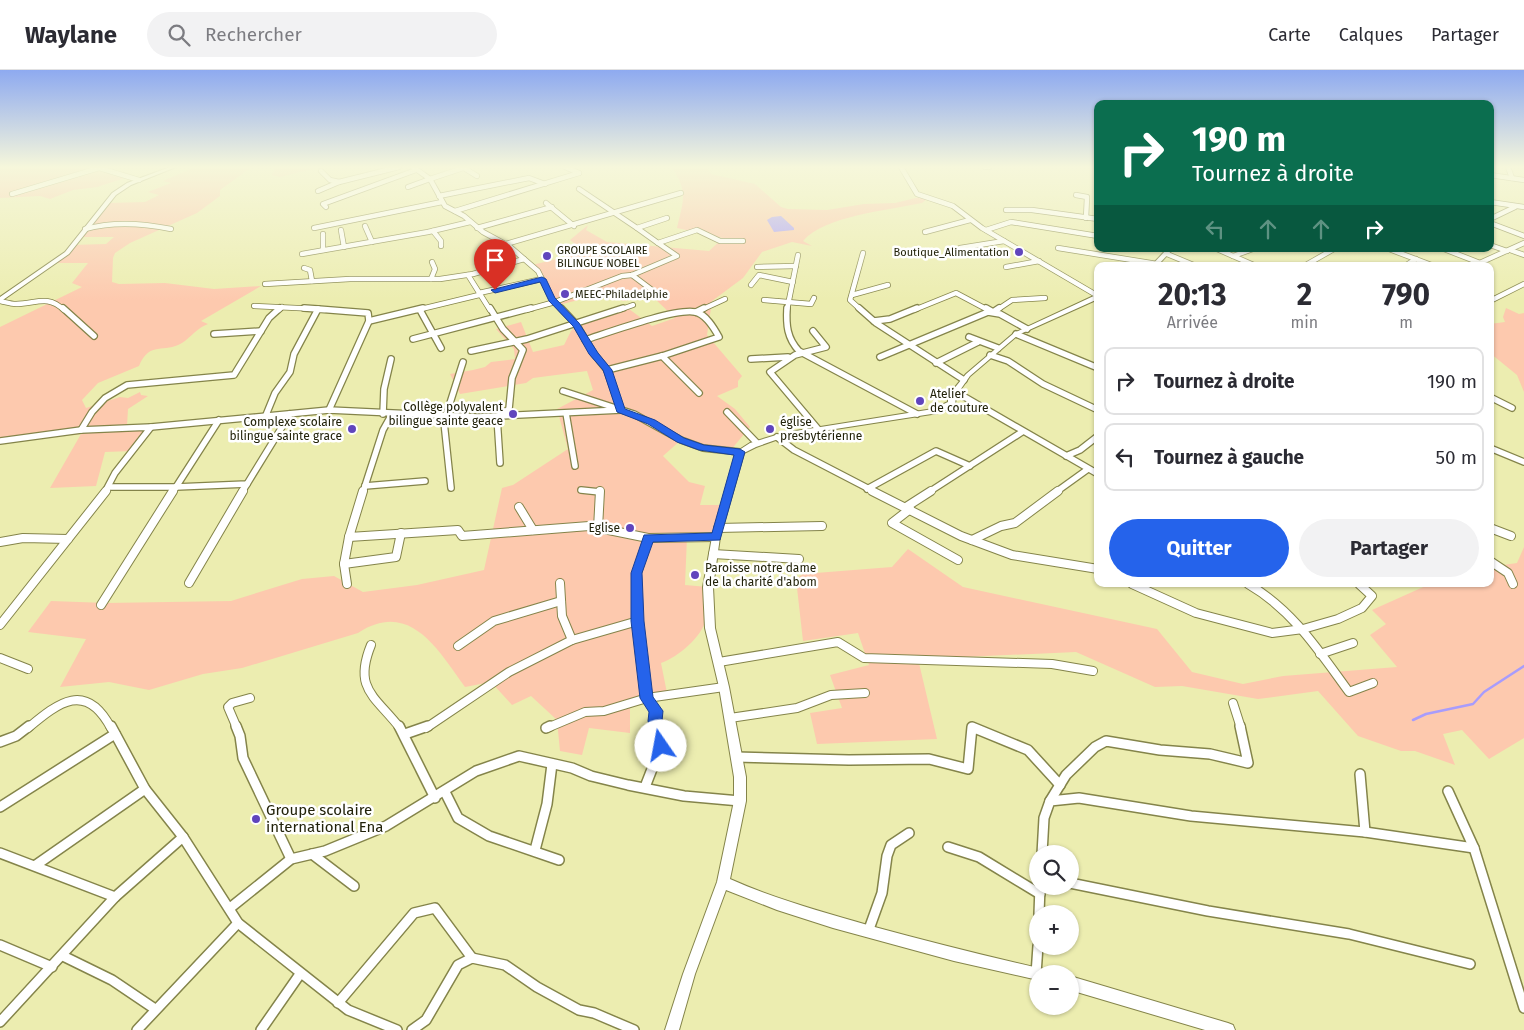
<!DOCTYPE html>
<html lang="fr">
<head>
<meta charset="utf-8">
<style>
  body { margin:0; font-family:"Fira Sans",sans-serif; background:#f2f2f3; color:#2b2b33; height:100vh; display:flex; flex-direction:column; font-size:19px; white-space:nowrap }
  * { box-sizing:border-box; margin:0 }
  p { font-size:16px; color:#7c7c81 }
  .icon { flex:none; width:28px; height:28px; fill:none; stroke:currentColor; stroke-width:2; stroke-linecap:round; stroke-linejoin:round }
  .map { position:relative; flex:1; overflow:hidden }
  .side { position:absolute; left:1094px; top:192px; width:400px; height:325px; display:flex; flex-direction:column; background:#fff; border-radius:10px; box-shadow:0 1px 4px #0004 }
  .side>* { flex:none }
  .top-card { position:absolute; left:1094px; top:30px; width:400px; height:152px; border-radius:10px; box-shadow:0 1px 4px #0004; background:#0b6e4f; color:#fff; overflow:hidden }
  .tools { position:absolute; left:1029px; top:775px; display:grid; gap:10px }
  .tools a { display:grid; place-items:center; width:50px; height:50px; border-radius:50%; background:#fff; box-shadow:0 1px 4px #0004; font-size:25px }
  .pin { position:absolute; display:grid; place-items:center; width:42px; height:42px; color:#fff; margin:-51px -21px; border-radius:50% 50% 50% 0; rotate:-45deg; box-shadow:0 0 5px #0007 }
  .pin .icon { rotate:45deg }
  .me { position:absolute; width:55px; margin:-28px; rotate:348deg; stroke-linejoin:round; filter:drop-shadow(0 0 4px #0008) }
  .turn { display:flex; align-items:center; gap:18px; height:105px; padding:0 15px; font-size:22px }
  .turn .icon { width:65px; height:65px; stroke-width:2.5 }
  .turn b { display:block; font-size:35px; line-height:42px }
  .lanes { display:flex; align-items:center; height:48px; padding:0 15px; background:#0003; justify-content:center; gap:25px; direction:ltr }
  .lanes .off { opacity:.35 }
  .eta { display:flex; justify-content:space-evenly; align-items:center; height:85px; text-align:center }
  .eta b { font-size:30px; font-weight:700; line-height:35px }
  .primary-button { display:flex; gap:10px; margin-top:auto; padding:10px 15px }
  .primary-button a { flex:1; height:58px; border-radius:30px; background:#2563eb; color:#fff; font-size:20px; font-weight:700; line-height:58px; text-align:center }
  .primary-button a+a { background:#f2f2f3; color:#2b2b33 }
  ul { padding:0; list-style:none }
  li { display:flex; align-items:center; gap:15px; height:68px; margin:0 10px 8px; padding:0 5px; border:2px solid #e1e1e2; border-radius:10px }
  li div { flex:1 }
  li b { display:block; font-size:19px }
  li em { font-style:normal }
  header { display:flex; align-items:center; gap:30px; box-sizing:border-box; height:70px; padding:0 25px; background:#fff; border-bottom:1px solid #e1e1e2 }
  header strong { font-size:24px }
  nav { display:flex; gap:28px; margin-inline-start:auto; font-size:18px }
  .search { width:350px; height:45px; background:#f2f2f3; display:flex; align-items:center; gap:12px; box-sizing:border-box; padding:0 18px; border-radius:28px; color:#7c7c81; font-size:19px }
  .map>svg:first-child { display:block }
  .green { fill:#fdc9ae }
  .water { fill:#a89cfc }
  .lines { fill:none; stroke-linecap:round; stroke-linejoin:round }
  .stream { stroke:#a89cfc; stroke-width:2.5 }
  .minor-far3-casing { stroke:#84844a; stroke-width:6 }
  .minor-far2-casing { stroke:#84844a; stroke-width:8 }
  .minor-far1-casing { stroke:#84844a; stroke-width:10 }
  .minor-casing { stroke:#84844a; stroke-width:12 }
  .tertiary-casing { stroke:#84844a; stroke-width:2 }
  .minor-far3 { stroke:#fff; stroke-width:4.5 }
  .minor-far2 { stroke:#fff; stroke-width:5.5 }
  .minor-far1 { stroke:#fff; stroke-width:8 }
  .minor { stroke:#fff; stroke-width:9 }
  .tertiary { fill:#fff; fill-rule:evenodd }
  .route { fill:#2563eb; stroke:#184099 }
  .poi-dot { fill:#6045bd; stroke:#fff; stroke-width:2 }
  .labels { text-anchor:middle; stroke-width:5; stroke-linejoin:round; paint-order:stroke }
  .far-poi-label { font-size:11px; fill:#22220a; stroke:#fff; text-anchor:start }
  .poi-label { font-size:12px; fill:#22220a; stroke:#fff; text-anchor:start }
  .near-poi-label { font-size:15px; fill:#22220a; stroke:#fff; text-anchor:start }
</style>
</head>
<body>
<header>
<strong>Waylane</strong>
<div class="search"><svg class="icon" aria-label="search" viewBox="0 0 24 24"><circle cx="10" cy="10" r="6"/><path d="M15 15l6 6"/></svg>Rechercher</div>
<nav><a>Carte</a><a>Calques</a><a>Partager</a></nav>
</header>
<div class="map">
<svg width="1524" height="960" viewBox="0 0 1524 960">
  <rect width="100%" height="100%" fill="#ecedb0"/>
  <g class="green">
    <polygon points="0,97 106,97 128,107 97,117 73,120 50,129 40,126 0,128"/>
    <path d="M195,97H252L220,120V126L197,143L130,173L115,183L113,188L112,212L119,214L165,213L214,219L261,216L201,251L208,254C197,258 191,267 182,273C164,284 150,270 139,296L98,313L82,330L86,338L120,327L128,328L140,322L141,325L148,326L128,339L127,356H149L132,381L105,382L96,416L50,418L81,364L0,370V257L82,217L72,213L88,193H55L71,175L106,174L114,167H78L107,133L145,132L159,125L148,122L171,113L163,111Z"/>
    <polygon points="275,97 320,97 280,107 272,105"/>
    <path d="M671,97H707L711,104L755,114L781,137L788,139L827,140L864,134L895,133L920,127L927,129L922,133C889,140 824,146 803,171L812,176L792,172L762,182L743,208L712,231L707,265L742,306L738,311V317L717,326L735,339L750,357L730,381L703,378L681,370L663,386L689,412L705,416L700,435H720L721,437L716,467H687L685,515L708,517C707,527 708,539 706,549C702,567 678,587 661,593L667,623L630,635V663L589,658L582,685L560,681L557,650L531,626L512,635L491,612L465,617C438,580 410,529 358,563L242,598L203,604L149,620L109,612L60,617L86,569L28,562L51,531L106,533L231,531L302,509L334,506L363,522L417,515L484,500L502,418L513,415L568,379L557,339L593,320L587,301L533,308L526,313L460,324L450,304L473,300L485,297L491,292L515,289L514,279L496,259L521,252L533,282L564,275L571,261L578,254L629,239L652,256L675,248L652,226L623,231L607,223L558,235L532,195L565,187L574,173L570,170L588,155L586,160L607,172L709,181L723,168L677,158C683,131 689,121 671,97Z"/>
    <polygon points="1506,238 1519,244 1524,243 1524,322 1517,305 1490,283 1490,254 1505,252 1503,247"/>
    <polygon points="1524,477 1524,668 1489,689 1462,660 1443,664 1455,695 1415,681 1401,681 1358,666 1318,621 1258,629 1182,616 1155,617 1076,582 918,589 937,669 817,674 810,643 842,638 830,605 869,595 858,563 803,571 796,509 803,504 892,497 908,479 963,517 1157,559 1192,602 1243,614 1283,606 1397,597 1370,565 1386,554 1372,540 1430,514 1490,514 1490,497 1517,493"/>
  </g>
  <polygon class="water" points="781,146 794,158 794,160 774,162 767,150 772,147"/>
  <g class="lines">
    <polyline class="stream" points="1413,650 1426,644 1473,634 1484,622 1524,596"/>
    <defs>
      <g id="minor-far3">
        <polyline points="96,97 139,110"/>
        <polyline points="466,97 430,109 445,136 464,146 483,162 509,176 538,201 552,229 562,240"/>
        <polyline points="565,97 579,103"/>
        <polyline points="901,97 917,124 953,136 982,158 1098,226"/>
        <polyline points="985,97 989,97"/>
        <polyline points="1508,97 1512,108"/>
        <polyline points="464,98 477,106"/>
        <polyline points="321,101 330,110 339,112"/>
        <polyline points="1490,105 1524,110"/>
        <polyline points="408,117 430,109 413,97"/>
        <polyline points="579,119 637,158 667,148"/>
        <polyline points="318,121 339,112 399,97"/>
        <polyline points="12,124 99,98"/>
        <polyline points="1076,125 1087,127 1086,148"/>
        <polyline points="439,126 529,108 545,114"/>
        <polyline points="1490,132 1524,137"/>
        <polyline points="546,133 574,156"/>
        <polyline points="326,137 323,134 416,100"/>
        <polyline points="1006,140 1032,140 1098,149"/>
        <polyline points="455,141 579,103"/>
        <polyline points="1490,149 1515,137"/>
        <polyline points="1490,153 1524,166"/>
        <polyline points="365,156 372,172"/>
        <polyline points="314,158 442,132"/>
        <polyline points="477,158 552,137"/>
        <polyline points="637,158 658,173 697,160 720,171 743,171"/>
        <path d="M85,159C114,151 142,153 171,159"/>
        <polyline points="341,160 344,177"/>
        <polyline points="986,160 1011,152 1098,166"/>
        <polyline points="433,161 441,171 441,176"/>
        <polyline points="925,162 970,150"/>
        <polyline points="323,164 323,180"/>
        <polyline points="506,174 681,123"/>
        <polyline points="1490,175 1507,181"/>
        <polyline points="960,178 1004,171"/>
        <polyline points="1058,178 1157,194"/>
        <polyline points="1217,179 1256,196"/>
        <polyline points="1389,179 1434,196"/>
        <polyline points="1444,179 1480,193"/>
        <polyline points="1510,180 1524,185"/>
        <polyline points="302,184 428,162 470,152"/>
        <polyline points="1167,184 1196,196"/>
        <polyline points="1233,186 1253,179"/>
        <polyline points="1304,196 1334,179"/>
        <polyline points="1405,196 1416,189"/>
        <polyline points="1473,196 1524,173"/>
        <polyline points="757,197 796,196"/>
        <polyline points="1006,197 1039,191"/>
        <polyline points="304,198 310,200 312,211"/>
        <polyline points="468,205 490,240"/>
        <polyline points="632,205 660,226"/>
        <polyline points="431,209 435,199 432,192"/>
        <polyline points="265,214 350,209 440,209 473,204 524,189"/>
        <polyline points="751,215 759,205 793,212"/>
        <polyline points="479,223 542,209"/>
        <polyline points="852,225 888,215"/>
        <polyline points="764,230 811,234 814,228"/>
        <path d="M0,231C5,232 11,234 16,234C36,234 47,224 64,240"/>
        <polyline points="1490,231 1524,214"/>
        <polyline points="254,236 318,239"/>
        <polyline points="279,240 282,237"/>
        <polyline points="318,240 325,240"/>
        <polyline points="417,240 479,225"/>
        <polyline points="526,240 555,232 622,206 632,205 677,186 658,173"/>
        <polyline points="619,240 633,235"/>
        <polyline points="701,240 725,229"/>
        <polyline points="787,240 798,185"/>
        <polyline points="861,240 850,230 863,183"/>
        <polyline points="914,240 956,223 988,240"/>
        <polyline points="997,240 1012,230 1045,228"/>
      </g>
      <g id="minor-far2">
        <polyline points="63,238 94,266"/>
        <polyline points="304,238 318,239"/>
        <polyline points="490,238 503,259 523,280 512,308 509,339 497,347 500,393"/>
        <polyline points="561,238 576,254 594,284 607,300 621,340"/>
        <path d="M787,238C786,255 787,268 799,281L917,344"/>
        <polyline points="859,238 876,253 964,310"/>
        <polyline points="986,238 993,242 999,238"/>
        <polyline points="420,240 441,278"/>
        <polyline points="696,242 704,238"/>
        <polyline points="369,251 423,238"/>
        <polyline points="874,251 890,249 917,238"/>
        <polyline points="813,261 826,277 795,285 770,302 818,359"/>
        <polyline points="214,264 261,261"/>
        <polyline points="1016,264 1098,298"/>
        <polyline points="969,267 998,278"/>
        <polyline points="413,269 531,238"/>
        <path d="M585,270C607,263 675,238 695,242C706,244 714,258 719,267L662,286L607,300"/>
        <polyline points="471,281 527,269 623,238"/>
        <polyline points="990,285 1008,291 1043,314 1098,340"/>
        <polyline points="662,286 699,323"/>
        <polyline points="880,287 988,242 1000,244 1027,259"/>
        <polyline points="751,289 788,287"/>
        <polyline points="936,293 978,272"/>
        <polyline points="563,321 634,344 681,370 703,378 740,382"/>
        <polyline points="956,322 1098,404"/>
        <polyline points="1490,327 1512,338"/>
        <polyline points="727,342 757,373"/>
        <polyline points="566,343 575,396"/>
        <polyline points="383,344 384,319 391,289"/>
        <polyline points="266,345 275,323 290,302 294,284 318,239 368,243 369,251 329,340"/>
        <polyline points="219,350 176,417 247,414 290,344"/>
        <polyline points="151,357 329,340 478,347 621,340"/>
        <polyline points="777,367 794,380 875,422"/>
        <polyline points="0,371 81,360"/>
        <polyline points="1490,378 1524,392"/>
        <polyline points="1066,386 1080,380 1098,366"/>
        <polyline points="365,416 425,411"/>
        <polyline points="109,417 176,417"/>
        <polyline points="451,418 444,352 463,292"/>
        <polyline points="867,419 936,381 970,396"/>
        <polyline points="581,420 600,422"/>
        <polyline points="105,422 115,403 151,357 81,360 92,342 105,328 127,315 234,305 269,248 280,238"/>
        <polyline points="173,422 176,417"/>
        <polyline points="242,422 247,414"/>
        <polyline points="363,422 383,360 392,344"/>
        <polyline points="929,422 1022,362"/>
        <polyline points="1056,422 1088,399"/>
      </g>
      <g id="minor-far1">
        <polyline points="363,421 349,467 458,460 462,466 589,456 648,468 716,467"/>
        <polyline points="872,421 961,466 1012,485 1098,499"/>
        <polyline points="519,437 533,460"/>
        <polyline points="906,437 931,421"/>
        <polyline points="910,439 892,453 958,490"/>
        <polyline points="598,458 600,421"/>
        <polyline points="718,458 822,456"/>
        <polyline points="1490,458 1511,466"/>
        <polyline points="648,468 637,503 638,551 647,628 724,617"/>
        <polyline points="972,470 1001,456 1015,453 1058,421"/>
        <polyline points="0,472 23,468 68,469"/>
        <polyline points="713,484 799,489"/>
        <polyline points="1490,491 1508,503 1513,514"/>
        <polyline points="344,494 396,487 401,463"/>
        <polyline points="189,513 243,421"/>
        <polyline points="560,513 562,546 572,570"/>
        <polyline points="347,514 344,494 349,467"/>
        <polyline points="1132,514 1196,543 1272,563 1303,559 1338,549 1362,538 1372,526 1359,514"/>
        <path d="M1248,514C1293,540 1319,581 1349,622L1373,613"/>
        <polyline points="101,535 173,421"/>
        <polyline points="0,555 106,421"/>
        <path d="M371,575C353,619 375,626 400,658"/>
        <polyline points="458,576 494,551 561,531"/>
        <polyline points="1320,584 1353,573"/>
        <polyline points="0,588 28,599"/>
        <polyline points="719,592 838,572 864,588 1052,594 1093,601"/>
        <polyline points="1233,633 1241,658"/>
        <polyline points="730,648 797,638 831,625 865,623"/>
        <path d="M28,658C59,632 86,611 111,658"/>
        <polyline points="237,658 228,637 232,633 250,628"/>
        <polyline points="426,658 509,602 572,570 638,551"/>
        <polyline points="547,658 585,642 604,641 647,628 656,641 657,658"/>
        <polyline points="972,658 974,658"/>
      </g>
      <g id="minor">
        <polyline points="111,656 145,719 183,767 238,853 348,940 397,960"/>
        <polyline points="236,656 240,666 243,688 291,789"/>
        <polyline points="399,656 435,728"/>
        <polyline points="546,658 550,656"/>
        <polyline points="405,664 428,656"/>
        <polyline points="0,672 16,666 29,656"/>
        <polyline points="736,687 849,690 929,689 968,699 972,657 1028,680 1060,715"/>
        <polyline points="1360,704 1365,762"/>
        <polyline points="645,717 661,676 656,656"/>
        <polyline points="1448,721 1474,778 1524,938"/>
        <polyline points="445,722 458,748 489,766 559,790"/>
        <polyline points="1050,731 1066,705 1095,677 1106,671 1160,680 1210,684 1248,693 1240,656"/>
        <polyline points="0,737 115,664"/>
        <polyline points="948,777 979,787 1040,824"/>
        <polyline points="535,780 547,734 552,694"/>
        <polyline points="0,783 115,827"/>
        <polyline points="312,784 354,816"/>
        <polyline points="1042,784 1044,748 1050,731 1079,728 1191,746 1365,762 1474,778"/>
        <polyline points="36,795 145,719"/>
        <polyline points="1070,813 1208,841 1349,864 1470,894"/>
        <polyline points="230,838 291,789 325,781 386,756 476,701 519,686 572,698 591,706 628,715 684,726 740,731"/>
        <polyline points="1039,844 1040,816"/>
        <polyline points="868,862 882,823 887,786 891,775 909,763"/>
        <polyline points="0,875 52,897"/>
        <polyline points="63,886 112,910 155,939"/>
        <polyline points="1036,904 1038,876"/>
        <polyline points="338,933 414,843 435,838 472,888"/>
        <polyline points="0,952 115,827 183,767"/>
        <polyline points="137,960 238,853"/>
        <polyline points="261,960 300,904"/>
        <polyline points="412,960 426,950 458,895 472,888 505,895 537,917 579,940 594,943 634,960"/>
      </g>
      <g id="tertiary">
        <polygon points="170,97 176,97 131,115 116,125 69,184 0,232 0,227 65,182 112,123 127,113"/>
        <polygon points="1167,179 1173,179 1157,196 1151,196"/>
        <path d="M1098,224V229L1018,265L970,306L956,326L955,335L938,343L784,367L756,377L744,383L720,467L713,517L715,558L729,617L746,707V731L730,809C775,829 823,842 871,856C926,871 982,885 1038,898L1043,899L1044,904H1038V910L954,891L833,858L777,840L726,820L695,904L679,960H665L683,904L717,812L734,731V707L719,617L705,558L703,517L712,467L736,382L750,373L783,363L933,339L948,332V326L966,304L1014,263Z"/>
        <polygon points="1070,906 1228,953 1233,955 1235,960 1205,960 1070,920"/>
      </g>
    </defs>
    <use href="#minor-far3" class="minor-far3-casing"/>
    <use href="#minor-far2" class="minor-far2-casing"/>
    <use href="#minor-far1" class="minor-far1-casing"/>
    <use href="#minor" class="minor-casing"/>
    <use href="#tertiary" class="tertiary-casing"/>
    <use href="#minor-far3" class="minor-far3"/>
    <use href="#minor-far2" class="minor-far2"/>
    <use href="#minor-far1" class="minor-far1"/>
    <use href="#minor" class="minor"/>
    <use href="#tertiary" class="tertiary"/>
  </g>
  <linearGradient id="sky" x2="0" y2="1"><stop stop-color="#8eaaf0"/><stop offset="0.42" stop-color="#f6f7db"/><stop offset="1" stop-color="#f6f7db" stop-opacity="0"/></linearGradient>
  <rect width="1524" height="231" fill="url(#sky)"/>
  <polygon class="route" points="542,207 546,209 555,228 579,253 598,283 612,300 625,339 655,350 684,368 704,375 740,379 745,382 720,470 653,472 642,503 644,551 653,627 663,641 662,651 668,676 666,680 661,682 656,680 648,651 649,642 640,628 631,551 631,503 644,465 712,463 734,385 699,380 677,372 648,354 617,342 603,300 589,284 573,256 549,231 540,212 495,223 491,220"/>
  <g class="poi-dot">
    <circle cx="1019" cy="182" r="5"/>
    <circle cx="547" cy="186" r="5"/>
    <circle cx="565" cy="224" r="5"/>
    <circle cx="920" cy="331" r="5"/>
    <circle cx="513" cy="344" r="5"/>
    <circle cx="352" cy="359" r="5"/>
    <circle cx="770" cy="359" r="5"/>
    <circle cx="630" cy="458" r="5"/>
    <circle cx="695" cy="505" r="5"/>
    <circle cx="256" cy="749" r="5"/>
  </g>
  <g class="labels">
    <g class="far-poi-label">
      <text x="557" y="184">GROUPE SCOLAIRE<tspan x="557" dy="13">BILINGUE NOBEL</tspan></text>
      <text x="1009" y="186" text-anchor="end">Boutique_Alimentation</text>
      <text x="575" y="228">MEEC-Philadelphie</text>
    </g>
    <g class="poi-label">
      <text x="930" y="328">Atelier<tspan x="930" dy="14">de couture</tspan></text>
      <text x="503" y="341" text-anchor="end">Collège polyvalent<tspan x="503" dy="14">bilingue sainte geace</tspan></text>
      <text x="342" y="356" text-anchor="end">Complexe scolaire<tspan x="342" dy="14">bilingue sainte grace</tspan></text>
      <text x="780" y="356">église<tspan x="780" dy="14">presbytérienne</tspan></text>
      <text x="620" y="462" text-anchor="end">Eglise</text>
      <text x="705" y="502">Paroisse notre dame<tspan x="705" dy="14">de la charité d'abom</tspan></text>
    </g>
    <g class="near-poi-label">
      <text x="266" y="745">Groupe scolaire<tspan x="266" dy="17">international Ena</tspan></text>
    </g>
  </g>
</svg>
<div class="tools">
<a><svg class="icon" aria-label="search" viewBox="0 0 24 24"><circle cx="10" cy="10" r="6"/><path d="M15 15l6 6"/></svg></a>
<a>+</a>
<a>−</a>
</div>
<div class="pin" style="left:495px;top:220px;background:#d93025"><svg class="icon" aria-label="arrive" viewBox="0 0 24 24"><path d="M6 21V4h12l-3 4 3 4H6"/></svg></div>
<svg class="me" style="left:661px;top:676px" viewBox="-20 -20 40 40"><circle r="19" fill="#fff"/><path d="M0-13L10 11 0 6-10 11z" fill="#2563eb"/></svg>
<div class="top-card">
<div class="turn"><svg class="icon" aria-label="right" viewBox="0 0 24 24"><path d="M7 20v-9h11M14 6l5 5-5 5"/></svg><div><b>190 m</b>Tournez à droite</div></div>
<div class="lanes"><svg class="icon off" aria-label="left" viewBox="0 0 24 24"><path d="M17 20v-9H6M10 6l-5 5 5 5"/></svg><svg class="icon off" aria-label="ahead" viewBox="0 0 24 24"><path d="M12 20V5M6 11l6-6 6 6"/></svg><svg class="icon off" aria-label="ahead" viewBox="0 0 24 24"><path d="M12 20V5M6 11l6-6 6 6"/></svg><svg class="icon" aria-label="right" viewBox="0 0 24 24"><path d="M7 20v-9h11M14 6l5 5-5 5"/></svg></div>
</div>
<section class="side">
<div class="eta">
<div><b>20:13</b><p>Arrivée</p></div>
<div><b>2</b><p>min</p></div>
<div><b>790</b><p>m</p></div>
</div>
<ul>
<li><svg class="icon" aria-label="right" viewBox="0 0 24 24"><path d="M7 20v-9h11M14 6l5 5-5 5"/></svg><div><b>Tournez à droite</b></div><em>190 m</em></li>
<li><svg class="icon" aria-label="left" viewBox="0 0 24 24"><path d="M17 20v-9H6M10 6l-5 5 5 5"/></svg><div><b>Tournez à gauche</b></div><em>50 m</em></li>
</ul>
<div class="primary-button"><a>Quitter</a><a>Partager</a></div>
</section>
</div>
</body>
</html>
